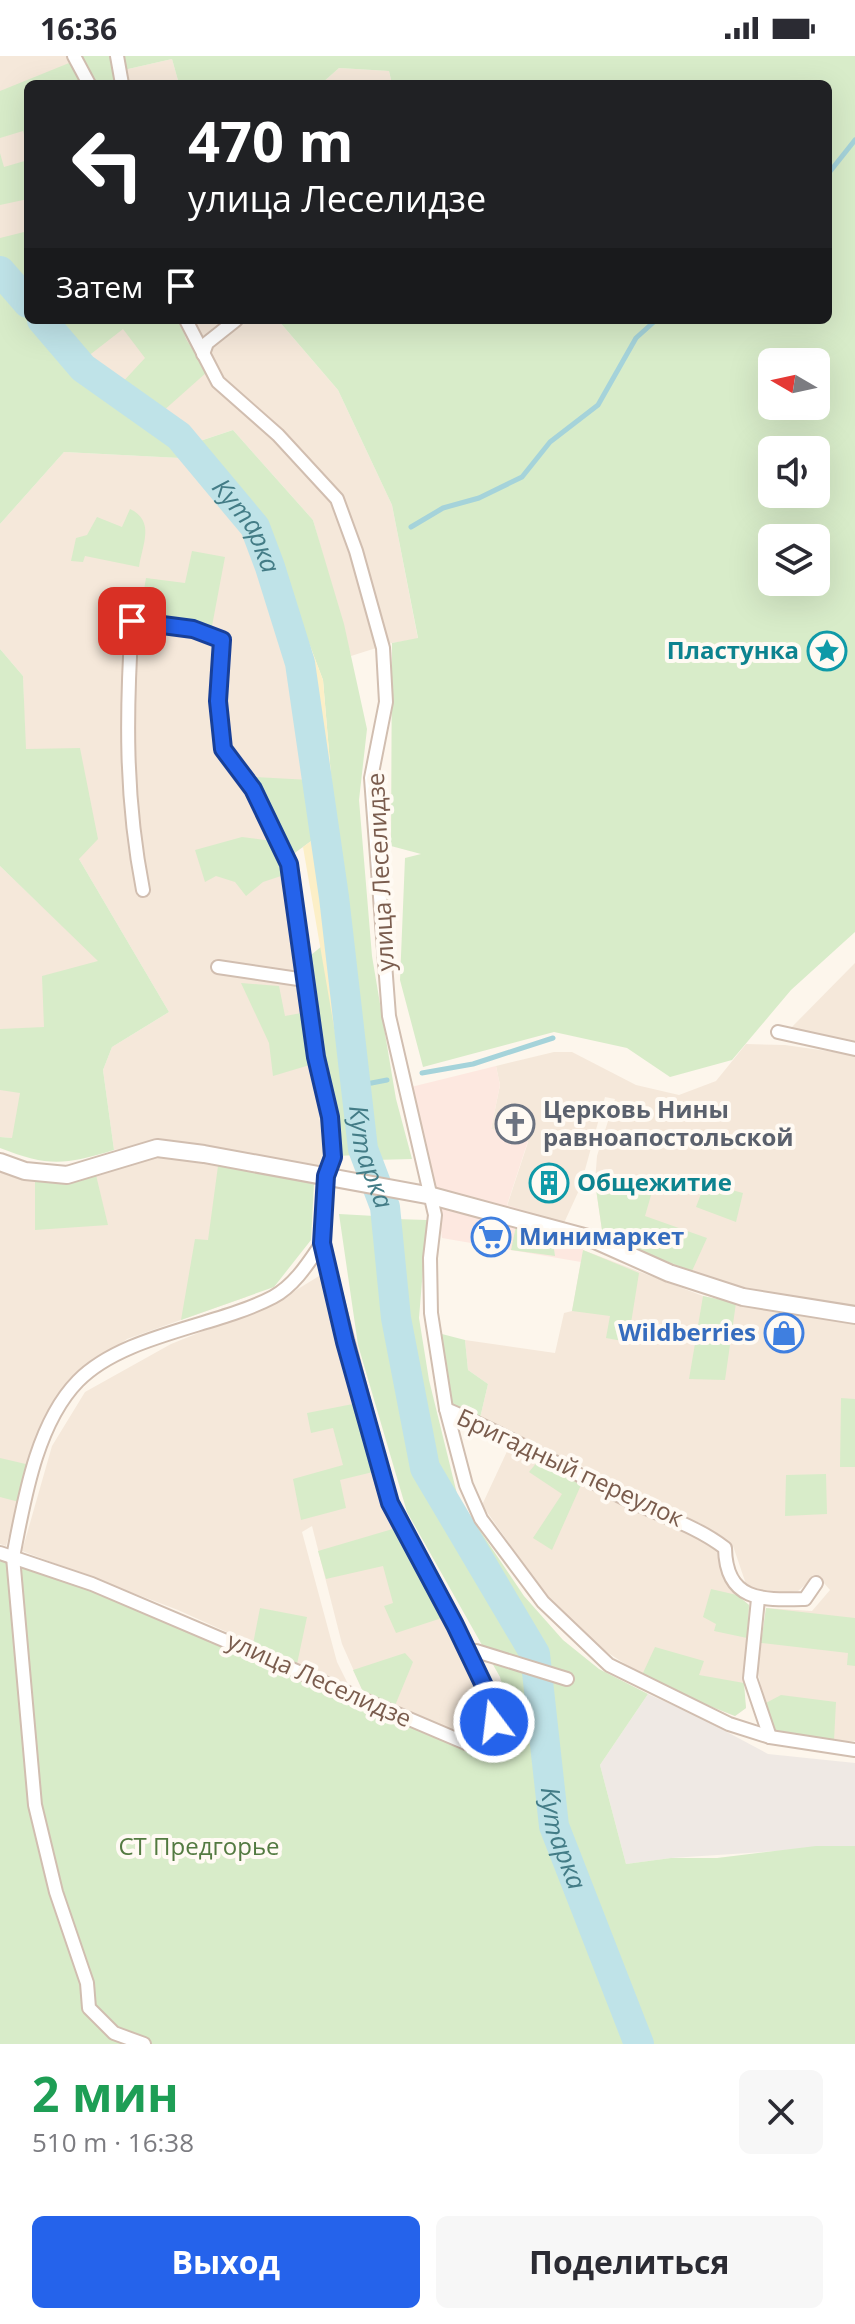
<!DOCTYPE html>
<html lang="ru">
<head>
<meta charset="utf-8">
<style>
  body { margin:0; font-family:"Open Sans",sans-serif; background:#f7f7f7; color:#2b2b33; height:100vh; display:flex; flex-direction:column; font-size:30px; white-space:nowrap }
  * { box-sizing:border-box; margin:0 }
  p { font-size:26px; color:#7c7c81 }
  .icon { flex:none; width:44px; height:44px; fill:none; stroke:currentColor; stroke-width:2; stroke-linecap:round; stroke-linejoin:round }
  .map { position:relative; height:1988px; overflow:hidden }
  .side { display:flex; flex-direction:column; background:#fff; flex:1 }
  .side>* { flex:none }
  .banner { position:absolute; left:24px; top:24px; width:808px; height:244px; border-radius:12px; box-shadow:0 8px 32px #0002; background:#202124; color:#fff; overflow:hidden }
  .needle { width:52px; rotate:279deg }
  .fabs { position:absolute; left:758px; top:292px; display:grid; gap:16px }
  .fabs a { display:grid; place-items:center; width:72px; height:72px; border-radius:12px; background:#fff; box-shadow:0 8px 32px #0002; font-size:40px }
  .pin { position:absolute; display:grid; place-items:center; width:68px; height:68px; color:#fff; margin:-34px; border-radius:16px; box-shadow:0 4px 12px #0006 }
  .me { position:absolute; width:88px; margin:-44px; rotate:345deg; stroke-linejoin:round; filter:drop-shadow(0 0 6px #0008) }
  .turn { display:flex; align-items:center; gap:28px; height:168px; padding:0 32px; font-size:36px }
  .turn .icon { width:104px; height:104px; stroke-width:2.5 }
  .turn b { display:block; font-size:56px; line-height:68px }
  .then { display:flex; align-items:center; height:76px; padding:0 32px; background:#0003; gap:16px; font-size:30px }
  .round { display:grid; place-items:center; flex:none; width:84px; height:84px; border-radius:12px; background:#f7f7f7 }
  .headline { display:flex; align-items:center; justify-content:space-between; height:136px; padding:0 32px }
  h1 { font-size:48px; font-weight:700; line-height:60px; color:#1e9e55 }
  .action { display:flex; gap:16px; margin-top:auto; padding:16px 32px }
  .action a { flex:1; height:92px; border-radius:12px; background:#2563eb; color:#fff; font-size:32px; font-weight:700; line-height:92px; text-align:center }
  .action a+a { background:#f7f7f7; color:#2b2b33 }
  .status { display:flex; justify-content:space-between; align-items:center; height:56px; padding:0 40px; background:#fff; direction:ltr }
  .status svg { height:22px; fill:currentColor }
  .map>svg:first-child { display:block }
  .residential { fill:#f5e8da }
  .commercial { fill:#fde8e0 }
  .industrial { fill:#efe9e4 }
  .green { fill:#d8ecc9; fill-rule:evenodd }
  .sand { fill:#fcefc7 }
  .lines { fill:none; stroke-linecap:round; stroke-linejoin:round }
  .stream { stroke:#a5d3da; stroke-width:5 }
  .river { stroke:#bfe3e8; stroke-width:30 }
  .minor-casing { stroke:#d1beb0; stroke-width:16 }
  .tertiary-casing { stroke:#d1beb0; stroke-width:20 }
  .minor { stroke:#fff; stroke-width:12 }
  .tertiary { stroke:#fff; stroke-width:16 }
  .route-casing { stroke:#184099; stroke-width:20 }
  .route { stroke:#2563eb; stroke-width:14 }
  .labels { text-anchor:middle; stroke-width:8; stroke-linejoin:round; paint-order:stroke }
  .culture-label { font-size:24px; font-weight:bold; fill:#0d838f; stroke:#fffaf3; text-anchor:end }
  .street-label { font-size:24px; fill:#7a5c4d; stroke:#fffaf3 }
  .worship-label { font-size:24px; font-weight:bold; fill:#5b616d; stroke:#fffaf3; text-anchor:start }
  .shop-label { font-size:24px; font-weight:bold; fill:#366cbe; stroke:#fffaf3; text-anchor:start }
  .park-label { font-size:24px; fill:#537a41; stroke:#fffaf3 }
  .water-label { font-size:26px; font-style:italic; fill:#437c86; stroke:#fffaf3 }
</style>
</head>
<body>
<div class="status"><b>16:36</b><svg viewBox="0 0 49 12"><path d="M0 12V9h3v3zM5 12V6h3v6zM10 12V3h3v9zM15 12V0h3v12zM26 1h20v11H26zM47 4h2v5h-2z"/></svg></div>
<div class="map">
<svg width="855" height="1988" viewBox="0 0 855 1988">
  <rect width="100%" height="100%" fill="#fdf6ec"/>
  <g class="residential">
    <polygon points="0,0 81,0 95,28 28,28 28,226 0,190"/>
    <polygon points="172,3 179,28 117,28 115,16"/>
    <polygon points="339,12 389,15 392,28 321,28"/>
    <polygon points="59,264 278,264 338,334 392,449 418,583 392,587 351,600 313,464 233,374 200,385 97,315"/>
    <polygon points="64,396 180,402 246,473 294,608 318,780 284,805 319,1057 323,1096 319,1110 157,1085 114,1094 103,1014 112,991 169,956 79,803 25,693 23,620 0,593 0,468"/>
    <polygon points="0,810 99,905 46,1085 0,1081"/>
    <polygon points="855,907 855,987 789,974"/>
    <polygon points="746,988 785,989 855,999 855,1256 732,1231 603,1181 595,1126 597,1100 615,1043 605,1041 580,1132 564,1167 507,1150 528,1086 491,1073 500,1029 496,1010 554,996 572,996 636,1029 679,1039 716,1025"/>
    <polygon points="155,1100 236,1112 246,1241 127,1283 75,1321 38,1381 6,1490 0,1488 0,1110 73,1123"/>
    <polygon points="583,1194 703,1240 774,1256 855,1267 855,1685 834,1685 764,1648 758,1615 766,1552 812,1555 830,1534 817,1519 798,1535 765,1539 747,1531 733,1490 700,1467 635,1444 592,1415 480,1362 488,1328 468,1314 465,1284 555,1297 564,1257 572,1255"/>
    <polygon points="324,1217 388,1456 472,1614 482,1644 484,1661 479,1677 467,1681 365,1640 342,1588 312,1470 302,1476 337,1606 350,1632 178,1554 22,1495 52,1390 85,1336 171,1288 280,1244"/>
    <polygon points="510,1389 590,1434 680,1470 724,1493 726,1520 737,1539 749,1549 743,1633 746,1652 735,1660 659,1630 596,1589 543,1535 482,1449"/>
  </g>
  <polygon class="commercial" points="496,1010 500,1029 491,1073 528,1085 507,1149 586,1175 581,1206 442,1182 434,1122 411,1031"/>
  <polygon class="industrial" points="648,1638 697,1660 768,1698 855,1707 855,1790 671,1802 626,1808 600,1709"/>
  <g class="green">
    <path d="M81,0H855V876L791,934L732,1004L670,1021L627,992L554,976L423,1011L400,924L405,802L421,798L391,790L392,587L418,582L392,449L338,334L278,264H828V28H392L389,15L339,12L321,28H179L172,3L115,16L117,28H95ZM772,306H816V350H772ZM772,394H816V438H772ZM772,482H816V526H772Z"/>
    <polygon points="74,5 85,28 28,28 28,93 23,75 0,82 0,35"/>
    <polygon points="0,97 4,111 28,104 28,143 0,149"/>
    <polygon points="28,175 28,264 179,264 186,283 207,316 162,356 120,329 145,302 123,273 87,301 97,315 98,335 177,390 180,402 64,396 0,468 0,182"/>
    <polygon points="233,374 313,464 344,568 367,673 359,744 372,900 396,1043 412,1103 374,1104 334,755 323,624 259,455 200,385"/>
    <path d="M130,453C155,465 143,487 139,511L85,500L83,506L71,505L76,482L87,479L97,461L122,471Z"/>
    <polygon points="192,495 225,501 212,570 139,562 146,522 185,527"/>
    <path d="M0,593L23,620L26,693L80,692L98,783L79,803L169,956L112,991L103,1014L114,1094C64,1109 49,1111 0,1092V1081L12,1082L20,1037L0,1034V973L44,971L42,920L98,905L0,810Z"/>
    <polygon points="255,721 310,724 318,780 293,798"/>
    <polygon points="242,781 272,785 287,818 263,826 246,840 235,826 216,820 205,826 195,794"/>
    <polygon points="322,890 356,1099 338,1100 311,899"/>
    <polygon points="241,927 279,930 285,960 307,956 313,1008 273,1020 269,987"/>
    <polygon points="218,1110 314,1127 311,1184 274,1231 181,1264 195,1183 208,1184"/>
    <polygon points="35,1119 73,1123 96,1119 108,1169 35,1174"/>
    <polygon points="595,1126 654,1129 645,1160 707,1182 692,1215 603,1181"/>
    <polygon points="705,1127 743,1137 736,1166 696,1151"/>
    <path d="M339,1158L375,1160L377,1208L408,1391L430,1438L519,1593L549,1768L627,1988H0V1505C163,1553 315,1627 470,1696H491L514,1675L500,1621L407,1456L358,1289Z"/>
    <polygon points="395,1163 427,1164 419,1262 429,1324 458,1442 524,1540 563,1584 599,1613 648,1638 600,1709 626,1808 671,1802 717,1802 816,1790 855,1790 855,1988 650,1988 565,1770 550,1603 430,1413 405,1265"/>
    <polygon points="516,1170 552,1179 555,1200 511,1194"/>
    <polygon points="583,1194 639,1217 628,1286 606,1282 610,1260 572,1255"/>
    <polygon points="703,1240 736,1247 725,1324 689,1323"/>
    <polygon points="438,1277 465,1284 468,1314 488,1328 480,1362 449,1349"/>
    <polygon points="841,1342 855,1343 855,1411 840,1411"/>
    <polygon points="358,1347 377,1415 340,1424 346,1452 301,1464 293,1423 343,1409 333,1372 311,1377 307,1357"/>
    <polygon points="0,1402 30,1409 19,1446 0,1441"/>
    <polygon points="538,1405 581,1429 552,1494 533,1482 562,1438 529,1416"/>
    <polygon points="826,1418 827,1458 785,1460 786,1419"/>
    <polygon points="396,1472 445,1561 396,1577 384,1550 393,1547 383,1510 326,1523 318,1495"/>
    <polygon points="711,1533 737,1539 749,1549 747,1582 714,1575 716,1568 703,1561"/>
    <polygon points="260,1552 307,1561 297,1608 253,1588"/>
    <polygon points="766,1552 855,1562 855,1610 847,1609 848,1597 761,1587"/>
    <polygon points="655,1591 704,1605 699,1619 744,1627 746,1652 735,1660 659,1630 642,1619"/>
    <polygon points="405,1597 413,1606 394,1652 365,1640 353,1614"/>
    <polygon points="781,1639 836,1646 834,1685 773,1677 764,1648"/>
  </g>
  <polygon class="sand" points="97,315 200,385 259,455 323,624 334,755 370,1085 395,1163 405,1265 430,1413 550,1603 565,1770 650,1988 627,1988 549,1768 519,1593 430,1438 408,1391 377,1208 375,1160 356,1099 303,791 318,780 294,608 246,473 180,402 177,390 98,335"/>
  <g class="lines">
    <g class="stream">
      <polyline points="828,118 855,84"/>
      <polyline points="411,471 443,452 479,442 522,421 550,386 598,349 636,282 656,264"/>
      <polyline points="422,1017 473,1008 553,982"/>
      <polyline points="356,1030 387,1024"/>
    </g>
    <g class="river">
      <polyline points="0,215 28,247"/>
      <path id="s1" d="M42,264L83,312L179,380L255,471L270,511L300,607L334,841L363,1093L385,1151L396,1262L425,1412L535,1598L554,1770L639,1988"/>
    </g>
    <defs>
      <g id="minor">
        <polyline points="74,0 89,28"/>
        <polyline points="117,0 122,28"/>
        <polyline points="186,264 218,326 278,379 337,443 356,495 383,592 386,646 371,722 389,960 435,1159 430,1202 431,1257 446,1353 466,1429 481,1463 543,1546 609,1609 729,1668 770,1681 855,1694"/>
        <polyline points="203,298 207,287 236,264"/>
        <polyline points="218,911 305,924"/>
        <polyline points="778,976 855,993"/>
        <path d="M446,1353C505,1378 559,1409 616,1438C653,1458 691,1466 725,1492C726,1546 763,1544 805,1543L816,1527"/>
        <path d="M0,1497L92,1528L468,1688L480,1687L490,1679L494,1666L490,1642L444,1545L390,1447L322,1187L326,1120L333,1101L330,1061L316,1001L289,808L253,733L223,693L218,645L222,584L193,573L132,565C126,658 125,742 143,834"/>
        <polyline points="758,1543 750,1622 770,1681"/>
        <polyline points="476,1595 567,1623"/>
        <path d="M144,1988L114,1977L89,1952L87,1927L56,1836L35,1749L13,1501C24,1445 36,1368 78,1325C124,1278 216,1271 273,1241C295,1229 309,1206 322,1187"/>
      </g>
      <polyline id="tertiary" points="0,1106 25,1115 67,1119 157,1092 204,1098 432,1140 595,1184 669,1217 743,1241 855,1259"/>
    </defs>
    <use href="#minor" class="minor-casing"/>
    <use href="#tertiary" class="tertiary-casing"/>
    <use href="#minor" class="minor"/>
    <use href="#tertiary" class="tertiary"/>
  </g>
  <g class="lines">
    <defs>
      <polyline id="route" points="132,565 193,573 222,584 218,645 223,693 253,733 289,808 316,1001 330,1061 333,1101 326,1120 322,1187 345,1286 390,1447 455,1569 490,1642 494,1666"/>
    </defs>
    <use href="#route" class="route-casing"/>
    <use href="#route" class="route"/>
  </g>
  <defs>
    <symbol id="sight-ring" viewBox="-11 -11 22 22"><circle r="9.5" fill="#fffaf3" stroke="#0f9aa8" stroke-width="1.5"/><path d="M0-6L1.8-2.2L6-1.7L2.9 1.2L3.7 5.4L0 3.3L-3.7 5.4L-2.9 1.2L-6-1.7L-1.8-2.2Z" fill="#0f9aa8"/></symbol>
    <symbol id="church-ring" viewBox="-11 -11 22 22"><circle r="9.5" fill="#fffaf3" stroke="#6b7280" stroke-width="1.5"/><path d="M-1.2-6h2.4v3.5h3.3v2.4h-3.3V6h-2.4V-.1h-3.3v-2.4h3.3Z" fill="#6b7280"/></symbol>
    <symbol id="building-ring" viewBox="-11 -11 22 22"><circle r="9.5" fill="#fffaf3" stroke="#0f9aa8" stroke-width="1.5"/><path d="M-4-6H4V6H1V3H-1V6H-4ZM-2.5-4.3h1.7v1.8h-1.7ZM.8-4.3h1.7v1.8H.8ZM-2.5-1h1.7V.8h-1.7ZM.8-1h1.7V.8H.8Z" fill="#0f9aa8"/></symbol>
    <symbol id="supermarket-ring" viewBox="-11 -11 22 22"><circle r="9.5" fill="#fffaf3" stroke="#3f7fe0" stroke-width="1.5"/><path d="M-6-5.5h2.5l.6 2H6L4.5 2H-2.5L-4.4-4H-6ZM-1.5 3.2a1.3 1.3 0 1 0 .1 0ZM3 3.2a1.3 1.3 0 1 0 .1 0Z" fill="#3f7fe0"/></symbol>
    <symbol id="shop-ring" viewBox="-11 -11 22 22"><circle r="9.5" fill="#fffaf3" stroke="#3f7fe0" stroke-width="1.5"/><path d="M-5-2.5h2.3a2.7 3.5 0 0 1 5.4 0H5L5.5 6h-11ZM-1.5-2.5h3a1.5 2.3 0 0 0-3 0Z" fill="#3f7fe0"/></symbol>
  </defs>
  <g fill-rule="evenodd">
    <use href="#sight-ring" x="805" y="573" width="44" height="44"/>
    <use href="#church-ring" x="493" y="1046" width="44" height="44"/>
    <use href="#building-ring" x="527" y="1105" width="44" height="44"/>
    <use href="#supermarket-ring" x="469" y="1159" width="44" height="44"/>
    <use href="#shop-ring" x="762" y="1255" width="44" height="44"/>
  </g>
  <g class="labels">
    <g class="culture-label">
      <text x="799" y="603">Пластунка</text>
      <text x="577" y="1135" text-anchor="start">Общежитие</text>
    </g>
    <g class="street-label">
      <text transform="translate(381 816) rotate(-93)" y="8">улица Леселидзе</text>
      <text transform="translate(570 1412) rotate(25)" y="8">Бригадный переулок</text>
      <text transform="translate(319 1624) rotate(24)" y="8">улица Леселидзе</text>
    </g>
    <g class="worship-label">
      <text x="543" y="1062">Церковь Нины<tspan x="543" dy="28">равноапостольской</tspan></text>
    </g>
    <g class="shop-label">
      <text x="519" y="1189">Минимаркет</text>
      <text x="756" y="1285" text-anchor="end">Wildberries</text>
    </g>
    <g class="park-label">
      <text x="199" y="1799">СТ Предгорье</text>
    </g>
    <g class="water-label">
      <text dy="9" stroke="none"><textPath href="#s1" startOffset="294">Кутарка</textPath></text>
      <text dy="9" stroke="none"><textPath href="#s1" startOffset="942">Кутарка</textPath></text>
      <text dy="9" stroke="none"><textPath href="#s1" startOffset="1662">Кутарка</textPath></text>
    </g>
  </g>
</svg>
<div class="fabs">
<a><svg class="needle" viewBox="-14 -14 28 28"><path d="M0-13l5 13h-10z" fill="#e53935"/><path d="M0 13l5-13h-10z" fill="#7c7c81"/></svg></a>
<a><svg class="icon" aria-label="sound" viewBox="0 0 24 24"><path d="M4 9h4l5-4v14l-5-4H4zM17 9q2 3 0 6"/></svg></a>
<a><svg class="icon" aria-label="layers" viewBox="0 0 24 24"><path d="M12 4l9 5-9 5-9-5zM3 14l9 5 9-5"/></svg></a>
</div>
<div class="pin" style="left:132px;top:565px;background:#d93025"><svg class="icon" aria-label="arrive" viewBox="0 0 24 24"><path d="M6 21V4h12l-3 4 3 4H6"/></svg></div>
<svg class="me" style="left:494px;top:1666px" viewBox="-20 -20 40 40"><circle r="17" fill="#2563eb" stroke="#fff" stroke-width="3"/><path d="M0-11L8 9 0 5-8 9z" fill="#fff"/></svg>
<div class="banner">
<div class="turn"><svg class="icon" aria-label="left" viewBox="0 0 24 24"><path d="M17 20v-9H6M10 6l-5 5 5 5"/></svg><div><b>470 m</b>улица Леселидзе</div></div>
<div class="then">Затем<svg class="icon" aria-label="arrive" viewBox="0 0 24 24"><path d="M6 21V4h12l-3 4 3 4H6"/></svg></div>
</div>
</div>
<section class="side">
<div class="headline"><div><h1>2 мин</h1><p>510 m · 16:38</p></div><a class="round"><svg class="icon" aria-label="close" viewBox="0 0 24 24"><path d="M6 6l12 12M18 6L6 18"/></svg></a></div>
<div class="action"><a>Выход</a><a>Поделиться</a></div>
</section>
</body>
</html>
